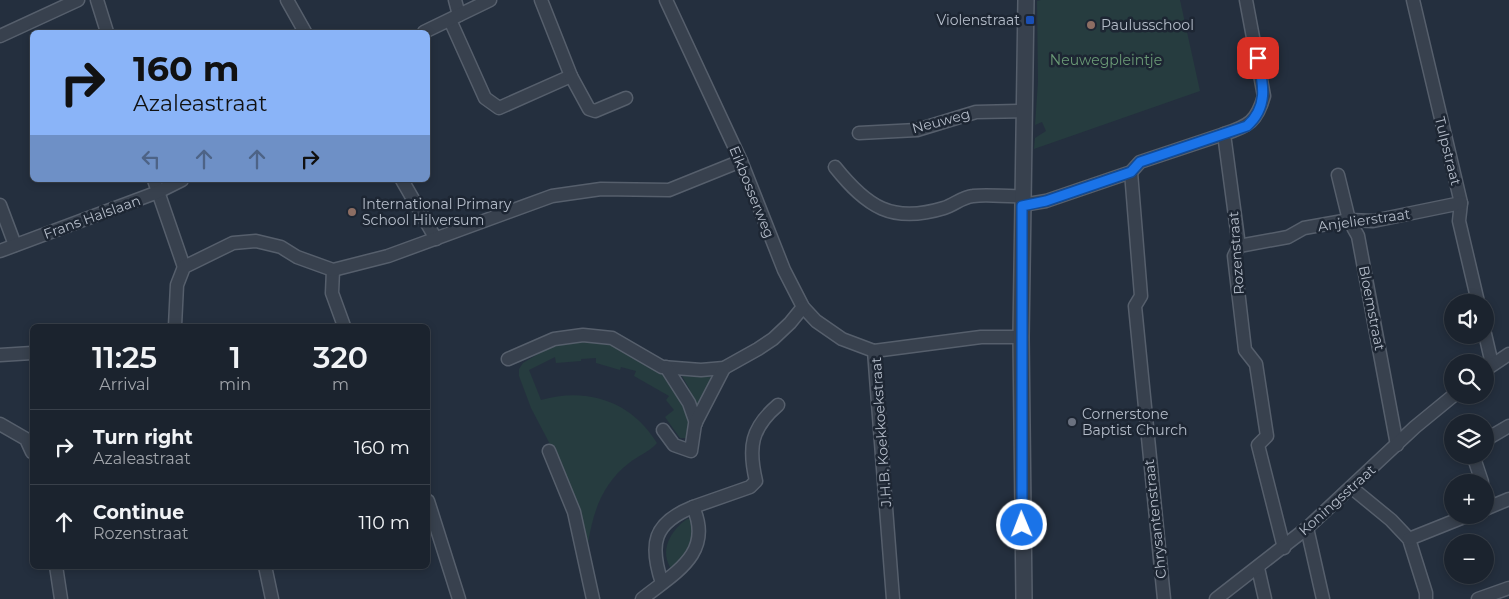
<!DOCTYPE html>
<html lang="en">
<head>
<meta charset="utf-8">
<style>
  body { margin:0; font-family:Montserrat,sans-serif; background:#242b36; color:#f1f3f6; height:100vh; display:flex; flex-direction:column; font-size:19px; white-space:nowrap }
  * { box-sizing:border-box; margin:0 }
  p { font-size:16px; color:#a0a4aa }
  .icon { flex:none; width:28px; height:28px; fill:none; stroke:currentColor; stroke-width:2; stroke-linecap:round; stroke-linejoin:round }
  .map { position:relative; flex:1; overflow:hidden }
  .side { position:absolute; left:30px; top:324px; width:400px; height:245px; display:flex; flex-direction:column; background:#1b232e; border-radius:8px; box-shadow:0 2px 8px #0003,0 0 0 1px #39404a }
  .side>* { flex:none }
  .banner { position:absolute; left:30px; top:30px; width:400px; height:152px; border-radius:8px; box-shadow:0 2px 8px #0003,0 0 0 1px #39404a; background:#8ab4f8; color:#111; overflow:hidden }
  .buttons { position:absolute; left:1444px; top:294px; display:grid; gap:10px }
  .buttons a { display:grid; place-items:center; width:50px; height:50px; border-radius:50%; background:#1b232e; box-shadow:0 2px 8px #0003,0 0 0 1px #39404a; font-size:25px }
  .pin { position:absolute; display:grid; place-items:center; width:42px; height:42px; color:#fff; margin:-21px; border-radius:10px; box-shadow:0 2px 8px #0006 }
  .me { position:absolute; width:55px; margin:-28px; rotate:359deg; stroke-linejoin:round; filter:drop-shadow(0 0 4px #0008) }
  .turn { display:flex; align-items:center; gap:18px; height:105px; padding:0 20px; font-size:22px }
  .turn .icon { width:65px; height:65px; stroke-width:2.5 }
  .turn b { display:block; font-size:35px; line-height:42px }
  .lanes { display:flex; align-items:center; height:48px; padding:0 20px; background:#0003; justify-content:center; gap:25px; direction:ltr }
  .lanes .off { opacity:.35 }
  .eta { display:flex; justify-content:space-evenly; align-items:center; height:85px; text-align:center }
  .eta b { font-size:30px; font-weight:600; line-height:35px }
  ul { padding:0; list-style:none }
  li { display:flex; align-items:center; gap:15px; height:75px; padding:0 20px; border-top:1px solid #39404a }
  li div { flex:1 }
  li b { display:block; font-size:19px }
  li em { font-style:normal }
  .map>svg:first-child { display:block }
  .green { fill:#263c3f }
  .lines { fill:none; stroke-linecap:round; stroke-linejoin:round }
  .minor-casing { stroke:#565f6c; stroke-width:15 }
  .tertiary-casing { stroke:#565f6c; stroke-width:18 }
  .minor { stroke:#38414e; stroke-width:12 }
  .tertiary { stroke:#38414e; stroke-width:15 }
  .route-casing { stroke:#114b97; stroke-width:12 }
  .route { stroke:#1a73e8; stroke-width:9 }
  .transit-dot { fill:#1a4fb4; stroke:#1d2633; stroke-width:2 }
  .education-dot { fill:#8d6e63; stroke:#1d2633; stroke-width:2 }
  .worship-dot { fill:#6b7280; stroke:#1d2633; stroke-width:2 }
  .labels { text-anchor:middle; stroke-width:5; stroke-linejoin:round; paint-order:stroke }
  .poi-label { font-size:14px; fill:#b4bcc9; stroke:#1d2633; text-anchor:start }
  .park-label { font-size:14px; fill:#6b9a76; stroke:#1d2633 }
  .street-label { font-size:14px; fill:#b4bcc9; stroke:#1d2633 }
</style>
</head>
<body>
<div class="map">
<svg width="1509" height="599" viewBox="0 0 1509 599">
  <rect width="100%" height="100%" fill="#242f3e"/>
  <g class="green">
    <polygon points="1041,0 1180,0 1200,91 1034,149 1035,138 1046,131 1042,122 1035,125 1038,82 1037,1"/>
    <path d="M574,340L606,343L622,347L667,376L686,409L689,423L687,438H680L665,417L674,410L666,400L669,396L634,376L636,371L621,367L620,370L596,363V358L581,359V361L556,363L555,357L529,370L541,400C587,387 631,401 657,443C648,453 639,455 629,463C602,484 593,512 588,544L564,471L531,408L519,376V369L523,363L548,348Z"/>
    <polygon points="682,376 711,377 697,413 689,388"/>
    <path d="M687,519H693C693,540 687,554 672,570C658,551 671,530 687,519Z"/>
  </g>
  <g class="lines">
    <defs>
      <g id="minor">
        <polyline points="97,0 107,32"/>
        <polyline points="287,0 305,32"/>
        <polyline points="455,0 459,15"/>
        <polyline points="666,0 741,161 784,270 803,307 816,321 842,339 874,351 981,337 1021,337"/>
        <path d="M1246,0L1264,96C1257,121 1249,126 1224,134L1239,246L1234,256L1245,350L1256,364L1267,436L1258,445L1284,548"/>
        <polyline points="1413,0 1461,203 1459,221 1478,302"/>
        <polyline points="450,20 485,98 499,108 571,76 541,0"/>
        <polyline points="424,32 490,0"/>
        <polyline points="0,36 78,0"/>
        <polyline points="571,76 589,109 595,111 626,98"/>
        <polyline points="859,133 917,130 976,112 1024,111"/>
        <path d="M835,167C867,207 892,224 944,208C954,205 962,197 973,196C989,194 1006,197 1023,196"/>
        <polyline points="1131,172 1141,296 1135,306 1164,599"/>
        <polyline points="1338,175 1349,220 1358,236 1397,445"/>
        <polyline points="154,180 184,267"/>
        <polyline points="402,180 436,239"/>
        <polyline points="0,205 15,245"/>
        <polyline points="1022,205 1046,201 1131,172 1140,162 1224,134"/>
        <polyline points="1239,246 1288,237 1304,228 1349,220 1373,221 1461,203"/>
        <polyline points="0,251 158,192 182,180"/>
        <polyline points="333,270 332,293 344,326"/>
        <polyline points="175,326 177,285 184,267 233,243 256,241 281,247 297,257 333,270 388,256 552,196 601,189 669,190 741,161"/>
        <polyline points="1485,334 1492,364"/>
        <polyline points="874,351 893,599"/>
        <polyline points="0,355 32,353"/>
        <polyline points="508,359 554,339 583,335 612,338 662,367 701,370 724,368 758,349 773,339 790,323 803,307"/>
        <polyline points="666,367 689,403 696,423"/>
        <polyline points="1485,370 1509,354"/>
        <polyline points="0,424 26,439 32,452"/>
        <polyline points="663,430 674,445 691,451 695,424 724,368"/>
        <polyline points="1485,440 1509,426"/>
        <polyline points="549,451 574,512 593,599"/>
        <polyline points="1473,455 1482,482"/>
        <polyline points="1352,488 1391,520 1409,539 1426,593 1426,599"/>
        <polyline points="1485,491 1490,506"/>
        <polyline points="428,501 459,599"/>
        <path d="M693,507L750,487L756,481C748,447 751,428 778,405"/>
        <polyline points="1485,509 1509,499"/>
        <polyline points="1307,528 1323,599"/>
        <polyline points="1409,539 1469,515"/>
        <polyline points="56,566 61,599"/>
        <polyline points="265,566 272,599"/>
        <polyline points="1258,568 1265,599"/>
        <path d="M642,599C674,573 714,554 693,507C653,523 649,544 662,583"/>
        <polyline points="1216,599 1307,528 1415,427 1454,395"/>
        <polyline points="1478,599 1509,588"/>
      </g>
      <polyline id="tertiary" points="1024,599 1021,337 1026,0"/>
    </defs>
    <use href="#minor" class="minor-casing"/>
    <use href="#tertiary" class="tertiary-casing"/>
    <use href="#minor" class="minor"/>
    <use href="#tertiary" class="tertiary"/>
  </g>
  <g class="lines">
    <defs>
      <path id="route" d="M1022,525V206L1046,201L1131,172L1140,162L1247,126C1269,107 1263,83 1258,58"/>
    </defs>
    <use href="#route" class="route-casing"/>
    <use href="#route" class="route"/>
  </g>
  <rect class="transit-dot" x="1025" y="15" width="10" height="10" rx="2.5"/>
  <g class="education-dot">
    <circle cx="1091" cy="25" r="5"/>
    <circle cx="352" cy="212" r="5"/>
  </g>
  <circle class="worship-dot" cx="1072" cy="422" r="5"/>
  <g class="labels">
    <g class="poi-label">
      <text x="1020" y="25" text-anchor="end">Violenstraat</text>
      <text x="1101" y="30">Paulusschool</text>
      <text x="362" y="209">International Primary<tspan x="362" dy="16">School Hilversum</tspan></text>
      <text x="1082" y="419">Cornerstone<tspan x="1082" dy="16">Baptist Church</tspan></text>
    </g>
    <g class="park-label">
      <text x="1106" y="65">Neuwegpleintje</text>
    </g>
    <g class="street-label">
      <text transform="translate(941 121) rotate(-15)" y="5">Neuweg</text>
      <text transform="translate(1448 151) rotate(76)" y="5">Tulpstraat</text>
      <text transform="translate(752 192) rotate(68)" y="5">Eikbosserweg</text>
      <text transform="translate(92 217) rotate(-20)" y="5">Frans Halslaan</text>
      <text transform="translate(1364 220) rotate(-8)" y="5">Anjelierstraat</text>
      <text transform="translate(1236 253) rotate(-94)" y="5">Rozenstraat</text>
      <text transform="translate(1372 308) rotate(79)" y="5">Bloemstraat</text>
      <text transform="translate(881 432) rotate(-94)" y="5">J.H.B. Koekkoekstraat</text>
      <text transform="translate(1337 500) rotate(-42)" y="5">Koningsstraat</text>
      <text transform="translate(1155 519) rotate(-96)" y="5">Chrysantenstraat</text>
    </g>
  </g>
</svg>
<div class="buttons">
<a><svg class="icon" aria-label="sound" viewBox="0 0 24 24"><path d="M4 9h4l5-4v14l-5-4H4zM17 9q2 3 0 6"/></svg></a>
<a><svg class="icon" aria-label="search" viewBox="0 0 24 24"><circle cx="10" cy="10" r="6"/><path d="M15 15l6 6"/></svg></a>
<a><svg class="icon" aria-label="layers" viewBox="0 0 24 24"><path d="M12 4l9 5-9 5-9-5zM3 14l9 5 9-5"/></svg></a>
<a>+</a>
<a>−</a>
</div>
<div class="pin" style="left:1258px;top:58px;background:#d93025"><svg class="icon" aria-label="arrive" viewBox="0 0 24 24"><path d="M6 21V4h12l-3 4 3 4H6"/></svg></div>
<svg class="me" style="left:1022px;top:525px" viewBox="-20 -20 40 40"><circle r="17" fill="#1a73e8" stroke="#fff" stroke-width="3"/><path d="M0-11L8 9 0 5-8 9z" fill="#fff"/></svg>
<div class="banner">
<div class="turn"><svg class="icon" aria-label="right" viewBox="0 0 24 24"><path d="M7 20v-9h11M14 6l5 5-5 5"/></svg><div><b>160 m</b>Azaleastraat</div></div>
<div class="lanes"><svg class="icon off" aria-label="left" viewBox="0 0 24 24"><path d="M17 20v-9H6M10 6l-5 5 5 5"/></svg><svg class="icon off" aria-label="ahead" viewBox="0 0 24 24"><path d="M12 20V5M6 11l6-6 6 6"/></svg><svg class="icon off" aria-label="ahead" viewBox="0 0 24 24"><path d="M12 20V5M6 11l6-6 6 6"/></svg><svg class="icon" aria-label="right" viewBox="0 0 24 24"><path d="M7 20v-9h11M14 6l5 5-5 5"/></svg></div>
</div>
<section class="side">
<div class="eta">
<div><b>11:25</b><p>Arrival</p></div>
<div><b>1</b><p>min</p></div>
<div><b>320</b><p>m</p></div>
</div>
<ul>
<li><svg class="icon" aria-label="right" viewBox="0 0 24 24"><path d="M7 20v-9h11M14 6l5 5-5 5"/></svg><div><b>Turn right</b><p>Azaleastraat</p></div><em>160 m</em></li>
<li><svg class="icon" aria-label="ahead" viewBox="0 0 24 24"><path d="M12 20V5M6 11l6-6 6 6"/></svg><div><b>Continue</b><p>Rozenstraat</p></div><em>110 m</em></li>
</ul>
</section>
</div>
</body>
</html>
